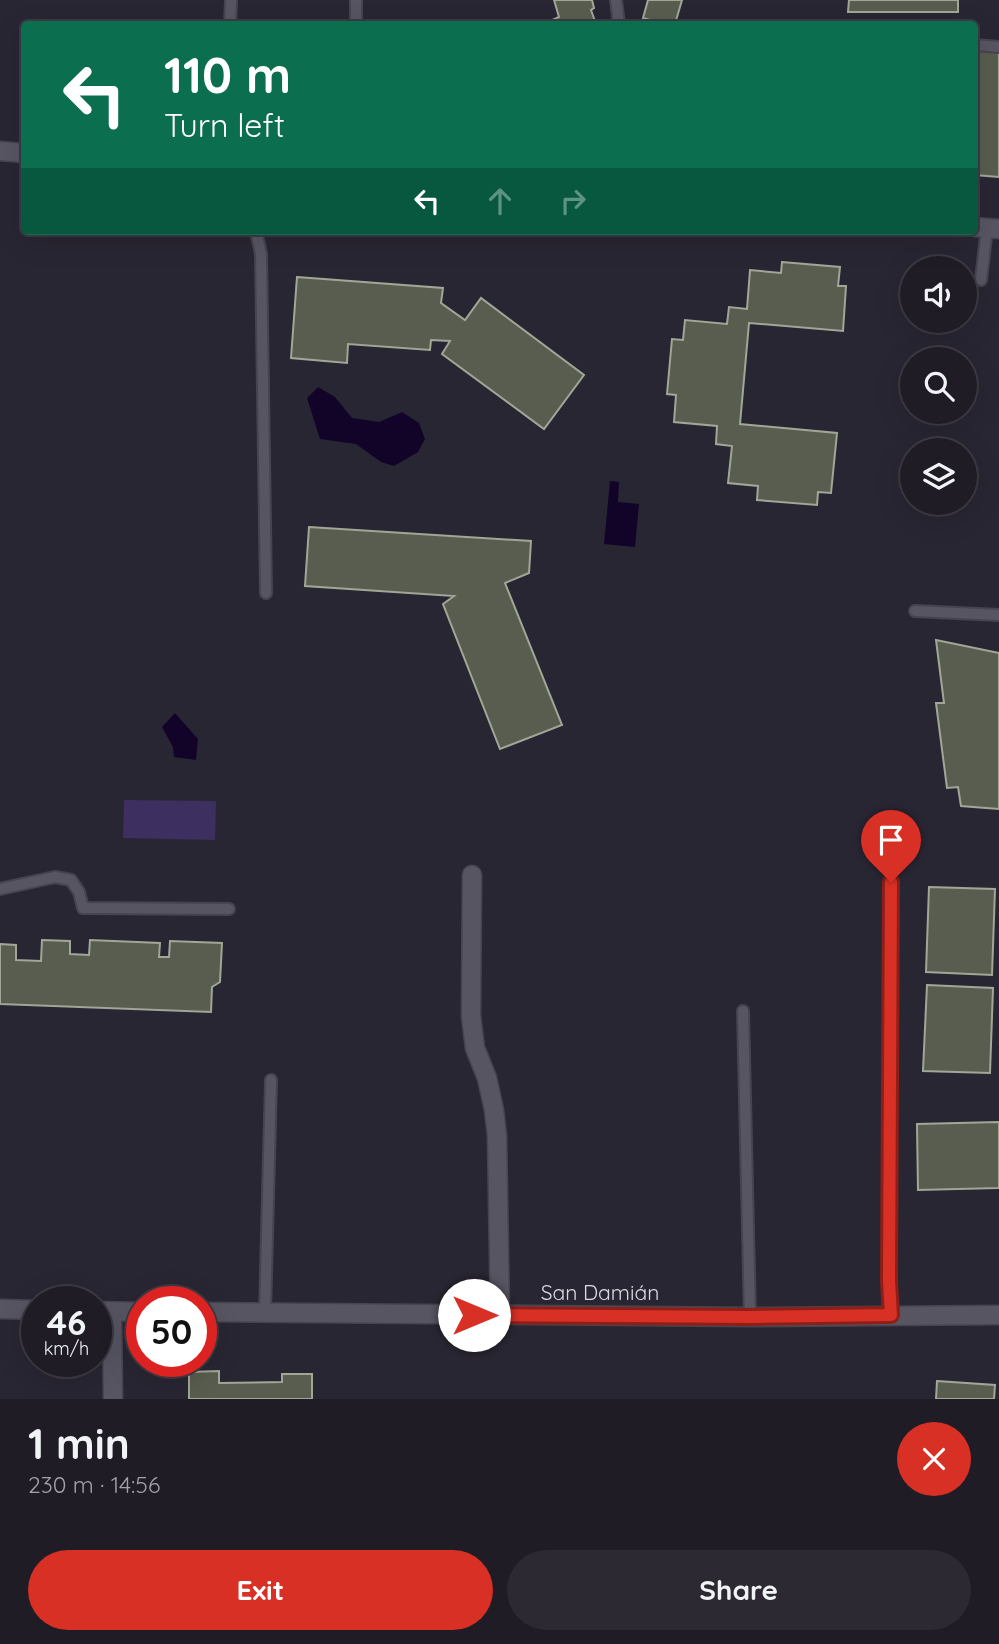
<!DOCTYPE html>
<html lang="en">
<head>
<meta charset="utf-8">
<style>
  body { margin:0; font-family:Quicksand,sans-serif; background:#2c2932; color:#f1f3f6; height:100vh; display:flex; flex-direction:column; font-size:26px; white-space:nowrap }
  * { box-sizing:border-box; margin:0 }
  p { font-size:23px; color:#a1a1a7 }
  .icon { flex:none; width:38px; height:38px; fill:none; stroke:currentColor; stroke-width:2; stroke-linecap:round; stroke-linejoin:round }
  .map { position:relative; height:1399px; overflow:hidden }
  .panel { display:flex; flex-direction:column; background:#1f1c26; flex:1 }
  .panel>* { flex:none }
  .guide { position:absolute; left:21px; top:21px; width:957px; height:214px; border-radius:7px; box-shadow:0 7px 28px #0002,0 0 0 2px #3c3a43; background:#0b6e4f; color:#fff; overflow:hidden }
  .fabs { position:absolute; left:900px; top:256px; display:grid; gap:14px }
  .fabs a { display:grid; place-items:center; width:77px; height:77px; border-radius:50%; background:#1f1c26; box-shadow:0 7px 28px #0002,0 0 0 2px #3c3a43; font-size:35px }
  .speed { position:absolute; left:21px; top:1286px; display:flex; gap:14px; font-size:35px; font-weight:700; text-align:center }
  .speed>* { display:grid; place-content:center; width:91px; height:91px; border-radius:50%; background:#1f1c26; box-shadow:0 7px 28px #0002,0 0 0 2px #3c3a43; line-height:1 }
  .speed small { font-size:18px; font-weight:400 }
  .speed .limit { border:10px solid #d22; background:#fff; color:#111 }
  .pin { position:absolute; display:grid; place-items:center; width:60px; height:60px; color:#fff; margin:-72px -30px; border-radius:50% 50% 50% 0; rotate:-45deg; box-shadow:0 0 7px #0007 }
  .pin .icon { rotate:45deg }
  .me { position:absolute; width:77px; margin:-38px; rotate:90deg; stroke-linejoin:round; filter:drop-shadow(0 0 5px #0008) }
  .turn { display:flex; align-items:center; gap:24px; height:147px; padding:0 28px; font-size:32px }
  .turn .icon { width:91px; height:91px; stroke-width:2.5 }
  .turn b { display:block; font-size:49px; line-height:60px }
  .lanes { display:flex; align-items:center; height:66px; padding:0 28px; background:#0003; justify-content:center; gap:35px; direction:ltr }
  .lanes .off { opacity:.35 }
  .round { display:grid; place-items:center; flex:none; width:74px; height:74px; border-radius:37px; background:#2c2932 }
  .summary { display:flex; align-items:center; justify-content:space-between; height:119px; padding:0 28px }
  h1 { font-size:42px; font-weight:700; line-height:52px }
  .primary-button { display:flex; gap:14px; margin-top:auto; padding:14px 28px }
  .primary-button a { flex:1; height:80px; border-radius:42px; background:#d93025; color:#fff; font-size:28px; font-weight:700; line-height:80px; text-align:center }
  .primary-button a+a { background:#2c2932; color:#f1f3f6 }
  .map>svg:first-child { display:block }
  .green { fill:#3e2f61 }
  .water { fill:#120329 }
  .building { fill:#585d4f; stroke:#a1a797; stroke-width:2 }
  .lines { fill:none; stroke-linecap:round; stroke-linejoin:round }
  .lane-casing { stroke:#46444e; stroke-width:14 }
  .street-casing { stroke:#46444e; stroke-width:21 }
  .secondary-casing { stroke:#46444e; stroke-width:21 }
  .lane { stroke:#585563; stroke-width:10 }
  .street { stroke:#585563; stroke-width:18 }
  .secondary { stroke:#585563; stroke-width:18 }
  .route-casing { stroke:#8d1f18; stroke-width:18 }
  .route { stroke:#d93025; stroke-width:12 }
  .labels { text-anchor:middle; stroke-width:5; stroke-linejoin:round; paint-order:stroke }
  .street-label { font-size:21px; fill:#dbd9e2; stroke:#292633 }
</style>
</head>
<body>
<div class="map">
<svg width="999" height="1399" viewBox="0 0 999 1399">
  <rect width="100%" height="100%" fill="#292633"/>
  <polygon class="green" points="124,800 216,801 215,840 123,838"/>
  <g class="water">
    <polygon points="318,387 335,397 352,418 379,422 402,412 419,423 425,439 418,452 394,466 381,462 356,444 320,439 307,398"/>
    <polygon points="610,481 619,482 618,502 639,504 635,547 604,544"/>
    <polygon points="175,713 198,739 196,760 174,757 173,747 162,727"/>
  </g>
  <g class="building">
    <polygon points="554,0 592,0 594,8 591,10 596,24 546,24 546,23 559,17"/>
    <polygon points="648,0 682,0 675,24 649,24 650,20 643,18"/>
    <polygon points="849,0 958,0 958,12 848,12"/>
    <polygon points="975,47 999,49 999,177 975,175"/>
    <polygon points="782,262 840,267 838,286 846,286 843,331 749,323 740,424 837,433 831,493 818,492 817,505 757,500 758,486 728,483 732,446 716,444 717,426 674,422 676,395 667,394 672,339 683,340 685,320 727,324 729,307 747,309 750,270 781,273"/>
    <polygon points="297,277 443,288 441,303 465,320 481,298 584,375 544,429 442,354 450,341 431,340 430,350 348,344 347,363 291,358"/>
    <polygon points="309,527 531,541 529,573 505,583 562,725 500,749 443,604 454,596 305,586"/>
    <polygon points="936,640 999,653 999,809 961,806 958,787 947,788 936,703 944,703"/>
    <polygon points="929,887 995,889 992,975 926,972"/>
    <polygon points="42,940 70,941 70,954 89,955 90,940 160,943 159,957 169,957 170,941 222,943 220,982 212,987 211,1012 0,1004 0,944 16,945 16,960 41,961"/>
    <polygon points="927,985 993,988 990,1073 923,1071"/>
    <polygon points="999,1122 999,1188 918,1190 917,1124"/>
    <polygon points="219,1371 219,1383 282,1382 282,1374 312,1374 312,1399 189,1399 189,1372"/>
    <polygon points="937,1381 995,1385 994,1399 936,1399"/>
  </g>
  <g class="lines">
    <defs>
      <g id="lane">
        <polyline points="356,0 356,24"/>
        <polyline points="616,0 619,24"/>
        <polyline points="230,24 231,0"/>
        <polyline points="975,45 999,47"/>
        <polyline points="256,231 261,254 266,593"/>
        <polyline points="981,280 987,228"/>
        <polyline points="915,611 999,615"/>
        <polyline points="0,889 55,877 71,880 79,892 83,908 229,909"/>
        <polyline points="743,1011 750,1317"/>
        <polyline points="265,1313 271,1080"/>
        <polyline points="891,1315 889,1281 891,882"/>
      </g>
      <g id="street">
        <polyline points="0,151 24,153"/>
        <polyline points="975,227 999,229"/>
        <polyline points="472,875 471,1016 475,1048 487,1078 494,1110 497,1136 500,1315"/>
        <polyline points="112,1312 113,1399"/>
      </g>
      <g id="secondary">
        <polyline points="0,1309 37,1310"/>
        <polyline points="96,1311 142,1312"/>
        <polyline points="201,1312 750,1317 999,1315"/>
      </g>
    </defs>
    <use href="#lane" class="lane-casing"/>
    <use href="#street" class="street-casing"/>
    <use href="#secondary" class="secondary-casing"/>
    <use href="#lane" class="lane"/>
    <use href="#street" class="street"/>
    <use href="#secondary" class="secondary"/>
  </g>
  <g class="lines">
    <defs>
      <polyline id="route" points="474,1315 750,1317 891,1315 889,1281 891,882"/>
    </defs>
    <use href="#route" class="route-casing"/>
    <use href="#route" class="route"/>
  </g>
  <g class="labels">
    <g class="street-label">
      <text x="600" y="1300">San Damián</text>
    </g>
  </g>
</svg>
<div class="fabs">
<a><svg class="icon" aria-label="sound" viewBox="0 0 24 24"><path d="M4 9h4l5-4v14l-5-4H4zM17 9q2 3 0 6"/></svg></a>
<a><svg class="icon" aria-label="search" viewBox="0 0 24 24"><circle cx="10" cy="10" r="6"/><path d="M15 15l6 6"/></svg></a>
<a><svg class="icon" aria-label="layers" viewBox="0 0 24 24"><path d="M12 4l9 5-9 5-9-5zM3 14l9 5 9-5"/></svg></a>
</div>
<div class="speed"><div>46<small>km/h</small></div><div class="limit">50</div></div>
<div class="pin" style="left:891px;top:882px;background:#d93025"><svg class="icon" aria-label="arrive" viewBox="0 0 24 24"><path d="M6 21V4h12l-3 4 3 4H6"/></svg></div>
<svg class="me" style="left:474px;top:1315px" viewBox="-20 -20 40 40"><circle r="19" fill="#fff"/><path d="M0-13L10 11 0 6-10 11z" fill="#d93025"/></svg>
<div class="guide">
<div class="turn"><svg class="icon" aria-label="left" viewBox="0 0 24 24"><path d="M17 20v-9H6M10 6l-5 5 5 5"/></svg><div><b>110 m</b>Turn left</div></div>
<div class="lanes"><svg class="icon" aria-label="left" viewBox="0 0 24 24"><path d="M17 20v-9H6M10 6l-5 5 5 5"/></svg><svg class="icon off" aria-label="ahead" viewBox="0 0 24 24"><path d="M12 20V5M6 11l6-6 6 6"/></svg><svg class="icon off" aria-label="right" viewBox="0 0 24 24"><path d="M7 20v-9h11M14 6l5 5-5 5"/></svg></div>
</div>
</div>
<section class="panel">
<div class="summary"><div><h1>1 min</h1><p>230 m · 14:56</p></div><a class="round" style="background:#d93025;color:#fff"><svg class="icon" aria-label="close" viewBox="0 0 24 24"><path d="M6 6l12 12M18 6L6 18"/></svg></a></div>
<div class="primary-button"><a>Exit</a><a>Share</a></div>
</section>
</body>
</html>
